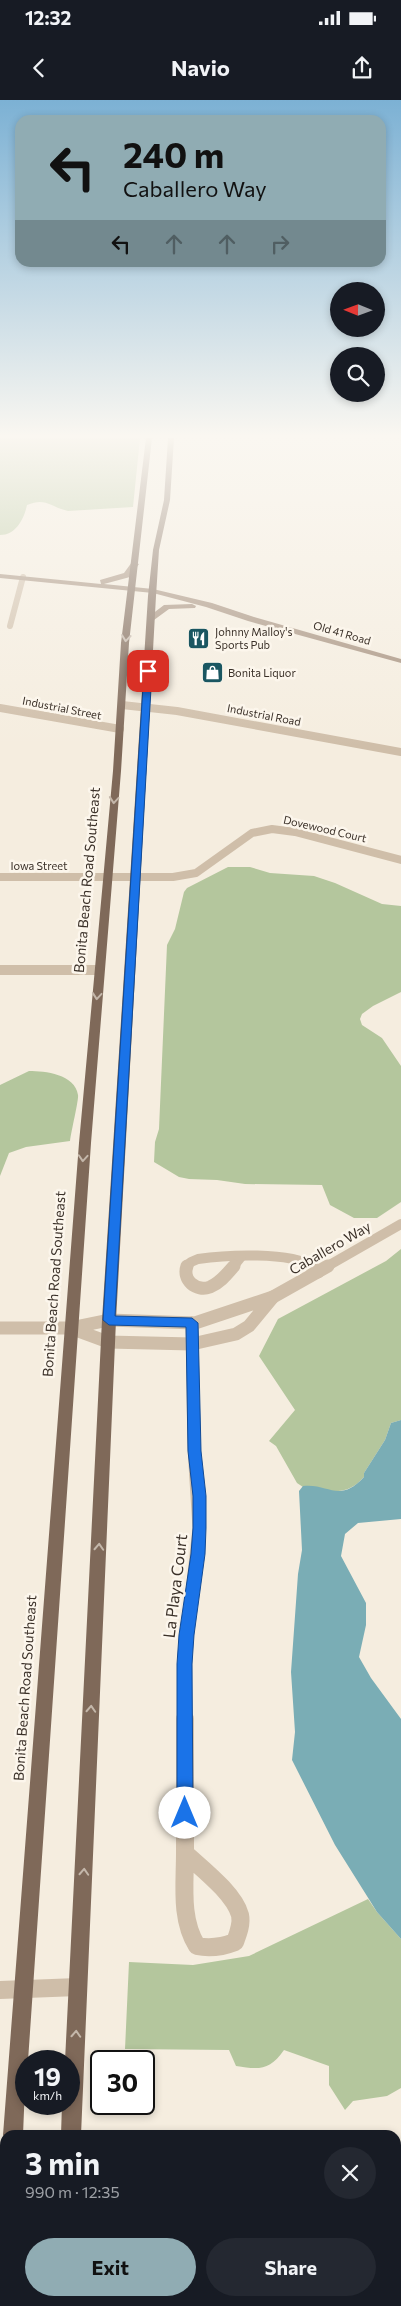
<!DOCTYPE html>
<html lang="en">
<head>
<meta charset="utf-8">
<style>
  body { margin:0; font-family:Commissioner,sans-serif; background:#242831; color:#f1f3f6; height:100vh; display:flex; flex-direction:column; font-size:19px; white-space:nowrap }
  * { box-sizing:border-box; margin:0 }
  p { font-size:16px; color:#9ea1a6 }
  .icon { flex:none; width:28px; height:28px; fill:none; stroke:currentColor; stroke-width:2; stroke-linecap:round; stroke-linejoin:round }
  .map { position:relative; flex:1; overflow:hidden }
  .sheet { position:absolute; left:0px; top:2030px; width:401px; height:176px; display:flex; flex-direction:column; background:#171b24; border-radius:15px 15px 0 0; box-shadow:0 2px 8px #0003 }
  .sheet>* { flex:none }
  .banner { position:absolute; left:15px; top:15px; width:371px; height:152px; border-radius:15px; box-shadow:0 2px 8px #0003; background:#90acb3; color:#111; overflow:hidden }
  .needle { width:32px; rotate:271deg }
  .controls { position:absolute; left:330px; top:182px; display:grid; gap:10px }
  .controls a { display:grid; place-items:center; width:55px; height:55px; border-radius:50%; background:#171b24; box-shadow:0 2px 8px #0003; font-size:25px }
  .speed { position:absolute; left:15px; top:1950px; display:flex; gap:10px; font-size:25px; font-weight:700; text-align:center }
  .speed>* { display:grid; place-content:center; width:65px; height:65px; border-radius:50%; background:#171b24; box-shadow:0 2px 8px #0003; line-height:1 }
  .speed small { font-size:12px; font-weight:400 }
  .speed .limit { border:2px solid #111; border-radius:8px; background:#fff; color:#111 }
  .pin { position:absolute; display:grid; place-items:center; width:42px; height:42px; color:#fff; margin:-21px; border-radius:10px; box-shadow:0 2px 8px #0006 }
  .me { position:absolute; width:55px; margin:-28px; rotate:0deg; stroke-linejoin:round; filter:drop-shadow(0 0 4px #0008) }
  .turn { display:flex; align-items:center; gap:18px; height:105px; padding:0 25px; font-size:22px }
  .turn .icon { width:65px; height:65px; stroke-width:2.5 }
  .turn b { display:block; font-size:35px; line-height:42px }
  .lanes { display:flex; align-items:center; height:48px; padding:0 25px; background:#0003; justify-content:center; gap:25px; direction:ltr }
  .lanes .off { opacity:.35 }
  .round { display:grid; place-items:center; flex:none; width:52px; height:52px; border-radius:26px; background:#242831 }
  .head { display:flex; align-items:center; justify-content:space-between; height:85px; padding:0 25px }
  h1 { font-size:30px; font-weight:700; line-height:38px }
  .action { display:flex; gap:10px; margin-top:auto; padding:10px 25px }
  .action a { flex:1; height:58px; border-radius:30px; background:#90acb3; color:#111; font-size:20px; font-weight:700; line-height:58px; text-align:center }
  .action a+a { background:#242831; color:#f1f3f6 }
  .status { display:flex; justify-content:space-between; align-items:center; height:35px; padding:0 25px; background:#171b24; direction:ltr }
  .status svg { height:14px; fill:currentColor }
  header { display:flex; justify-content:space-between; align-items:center; height:65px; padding:0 25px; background:#171b24; font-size:22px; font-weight:700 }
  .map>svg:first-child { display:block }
  .green { fill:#b4c69d }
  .water { fill:#7aadb5 }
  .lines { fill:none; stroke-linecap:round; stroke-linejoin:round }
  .street-far4 { stroke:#cfbea9; stroke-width:6 }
  .street-far3 { stroke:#cfbea9; stroke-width:8 }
  .street-far2 { stroke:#cfbea9; stroke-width:10 }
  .street-far1 { stroke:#cfbea9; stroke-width:13 }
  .street { stroke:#cfbea9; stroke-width:18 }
  .secondary { fill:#a38d7a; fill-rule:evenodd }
  .primary { fill:#7f6959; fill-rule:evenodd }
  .oneway { stroke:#c4b7aa }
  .route { fill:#1a73e8; stroke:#114b97 }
  .labels { text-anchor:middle; stroke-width:5; stroke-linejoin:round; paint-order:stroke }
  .far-poi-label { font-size:11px; fill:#3b3129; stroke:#fcf6ec; text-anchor:start }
  .far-street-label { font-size:11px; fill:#3b3129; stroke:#fcf6ec }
  .street-label { font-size:14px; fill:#3b3129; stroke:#fcf6ec }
  .near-street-label { font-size:16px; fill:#3b3129; stroke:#fcf6ec }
</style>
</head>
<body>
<div class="status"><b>12:32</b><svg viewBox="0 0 49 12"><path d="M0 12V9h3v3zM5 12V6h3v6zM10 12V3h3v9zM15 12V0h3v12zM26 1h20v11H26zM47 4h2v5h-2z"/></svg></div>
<header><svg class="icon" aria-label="back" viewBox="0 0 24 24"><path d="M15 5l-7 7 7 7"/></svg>Navio<svg class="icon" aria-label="share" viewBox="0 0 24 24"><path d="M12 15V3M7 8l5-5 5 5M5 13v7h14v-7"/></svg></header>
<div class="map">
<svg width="401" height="2206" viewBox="0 0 401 2206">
  <rect width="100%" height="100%" fill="#f5eddf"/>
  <g class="green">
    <path d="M0,338H140L133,407L68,411C50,407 46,397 27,405C24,419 16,435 0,435Z"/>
    <polygon points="228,767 250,767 270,773 314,776 335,783 382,804 401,806 401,892 373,906 362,914 360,919 362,925 382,938 401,966 401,1102 377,1118 354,1118 330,1105 322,1085 245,1084 217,1080 189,1079 179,1077 154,1062 155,1042 159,1029 167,845 175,829 184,792 187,788"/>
    <path d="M29,971C45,971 75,974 78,995C79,999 71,1032 70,1041L26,1047L9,1053L0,1076V985Z"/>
    <path d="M401,1149V1320L391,1323L385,1340L364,1373V1377C355,1387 344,1393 329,1391C319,1390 313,1385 303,1387L297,1383L276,1346L269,1341L295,1310L259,1256L278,1219L386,1161Z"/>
    <path d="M368,1799L377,1812L401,1839V1988L387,1996L353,2001L345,2010L329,1985V1966L284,1950C270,1970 260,1970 236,1966L229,1950L125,1949L129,1862L193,1865L249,1856Z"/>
  </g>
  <path class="water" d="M401,1320V1419L358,1423L345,1434L341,1456L366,1503V1525L359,1557L371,1578L401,1619V1839L377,1812L335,1745L292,1660L295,1632L291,1572L298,1474L302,1450L299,1391L303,1386C329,1383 339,1404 364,1377V1373L385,1340L391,1323Z"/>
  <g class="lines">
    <polyline class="street-far4" points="10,526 23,477"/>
    <g class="street-far3">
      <polyline points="122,605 177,611 401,652"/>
      <polyline points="0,608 120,629"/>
      <polyline points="0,777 173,777 196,773 252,733 272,729 295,732 401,760"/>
    </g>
    <g class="street-far2">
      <polyline points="0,870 99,870"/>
      <path d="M186,1167L191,1162L198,1159C224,1155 292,1151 312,1167"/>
      <polyline points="233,1167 241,1157"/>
      <polyline points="326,1167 401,1124"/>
    </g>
    <g class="street-far1">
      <path d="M187,1166C182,1180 196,1192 210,1187C220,1183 227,1174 234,1166"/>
      <polyline points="311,1166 318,1172"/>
      <polygon points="273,1197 249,1226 236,1234 192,1244 108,1242 70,1228 109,1220 195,1223"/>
      <polyline points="273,1197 328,1166"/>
      <polyline points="0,1228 70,1228"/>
      <polyline points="185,1620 186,1548 199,1428 194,1348 192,1223"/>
    </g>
    <g class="street">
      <polyline points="185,1619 185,1753"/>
      <path d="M185,1753C201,1768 234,1793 240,1815C242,1824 238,1834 235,1842C222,1847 211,1849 197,1846C180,1819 185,1784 185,1753Z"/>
      <polyline points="0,1890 78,1887"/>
    </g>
    <g class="secondary">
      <polygon points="132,462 139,464 130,477 104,484 153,489 212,503 254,517 401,559 401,563 248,521 206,507 153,493 0,478 0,474 101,484 100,480 124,473"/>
      <polygon points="192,504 196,506 195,508 169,509 154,520 147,518 164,505"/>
    </g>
    <g class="primary">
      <polygon points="146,338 152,338 129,543 121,671 91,1043 28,1961 26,1961 23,2035 5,2035 5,2040 3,2035 79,1043 113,671 121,543"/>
      <polygon points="168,338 174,338 170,400 159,450 156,496 116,1220 81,2035 61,2035 62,2004 69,2004 69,1961 65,1961 102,1220 148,496 153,450 164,400"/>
      <polygon points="5,2128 5,2201 11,2201 11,2206 0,2206 0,2130"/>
      <rect x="52" y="2201" width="22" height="5"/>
    </g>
  </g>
  <defs><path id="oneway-chevron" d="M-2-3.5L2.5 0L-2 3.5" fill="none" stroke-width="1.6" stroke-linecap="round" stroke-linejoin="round" transform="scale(1.25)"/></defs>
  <g class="oneway">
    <use href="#oneway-chevron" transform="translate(126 538) rotate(96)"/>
    <use href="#oneway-chevron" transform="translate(114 700) rotate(95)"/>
    <use href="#oneway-chevron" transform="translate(97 896) rotate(95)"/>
    <use href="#oneway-chevron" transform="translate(83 1058) rotate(94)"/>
    <use href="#oneway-chevron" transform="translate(99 1447) rotate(-87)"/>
    <use href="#oneway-chevron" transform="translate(91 1609) rotate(-87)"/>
    <use href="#oneway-chevron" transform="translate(84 1772) rotate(-87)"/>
    <use href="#oneway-chevron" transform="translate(76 1934) rotate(-87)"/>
  </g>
  <linearGradient id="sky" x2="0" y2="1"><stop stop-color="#7cb1d4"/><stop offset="0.52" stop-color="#faf7f1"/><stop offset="1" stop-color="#faf7f1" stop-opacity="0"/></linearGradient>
  <rect width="401" height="646" fill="url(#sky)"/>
  <polygon class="route" points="148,569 152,571 115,1216 192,1218 198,1223 201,1351 206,1396 206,1428 205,1454 194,1535 192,1564 193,1713 190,1719 185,1721 179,1719 177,1713 177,1564 179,1535 191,1454 193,1428 193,1396 188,1351 186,1227 109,1225 103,1220 144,571"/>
  <defs>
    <symbol id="restaurant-square" viewBox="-11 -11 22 22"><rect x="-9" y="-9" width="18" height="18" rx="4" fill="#1a5661" stroke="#fcf6ec"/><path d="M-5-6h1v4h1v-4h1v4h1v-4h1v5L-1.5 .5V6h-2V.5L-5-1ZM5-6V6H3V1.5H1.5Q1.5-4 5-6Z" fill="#fff"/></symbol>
    <symbol id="shop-square" viewBox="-11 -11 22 22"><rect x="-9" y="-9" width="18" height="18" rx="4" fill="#1a5661" stroke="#fcf6ec"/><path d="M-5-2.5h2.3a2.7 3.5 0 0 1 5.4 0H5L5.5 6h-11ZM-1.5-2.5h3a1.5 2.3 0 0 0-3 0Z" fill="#fff"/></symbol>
  </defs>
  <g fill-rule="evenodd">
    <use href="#restaurant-square" x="186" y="526" width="25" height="25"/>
    <use href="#shop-square" x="200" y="560" width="25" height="25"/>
  </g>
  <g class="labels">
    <g class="far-poi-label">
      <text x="215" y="536">Johnny Malloy's<tspan x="215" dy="13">Sports Pub</tspan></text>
      <text x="228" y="577">Bonita Liquor</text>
    </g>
    <g class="far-street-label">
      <text transform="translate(342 533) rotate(16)" y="4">Old 41 Road</text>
      <text transform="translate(62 608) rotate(11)" y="4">Industrial Street</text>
      <text transform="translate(264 615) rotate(11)" y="4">Industrial Road</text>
      <text transform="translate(325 729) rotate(13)" y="4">Dovewood Court</text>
      <text x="39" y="770">Iowa Street</text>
    </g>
    <g class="street-label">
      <text transform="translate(87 780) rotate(-85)" y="5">Bonita Beach Road Southeast</text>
      <text transform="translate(330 1148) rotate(-30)" y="5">Caballero Way</text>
      <text transform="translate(54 1184) rotate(-86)" y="5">Bonita Beach Road Southeast</text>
      <text transform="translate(25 1588) rotate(-86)" y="5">Bonita Beach Road Southeast</text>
    </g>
    <g class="near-street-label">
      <text transform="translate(175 1486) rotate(-83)" y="6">La Playa Court</text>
    </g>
  </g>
</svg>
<div class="controls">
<a><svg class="needle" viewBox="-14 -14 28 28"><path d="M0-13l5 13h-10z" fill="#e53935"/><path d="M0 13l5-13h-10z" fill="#9ea1a6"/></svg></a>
<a><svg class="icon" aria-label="search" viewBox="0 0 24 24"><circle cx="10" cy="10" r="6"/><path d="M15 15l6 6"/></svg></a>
</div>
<div class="speed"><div>19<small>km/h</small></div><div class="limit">30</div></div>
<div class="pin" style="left:148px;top:571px;background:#d93025"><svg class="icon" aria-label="arrive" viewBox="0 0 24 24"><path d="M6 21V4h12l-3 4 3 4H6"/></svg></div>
<svg class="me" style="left:185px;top:1713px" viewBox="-20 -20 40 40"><circle r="19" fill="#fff"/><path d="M0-13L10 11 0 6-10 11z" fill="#1a73e8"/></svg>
<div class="banner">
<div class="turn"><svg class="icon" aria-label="left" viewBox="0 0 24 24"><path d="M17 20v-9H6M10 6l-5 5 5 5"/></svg><div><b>240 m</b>Caballero Way</div></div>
<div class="lanes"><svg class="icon" aria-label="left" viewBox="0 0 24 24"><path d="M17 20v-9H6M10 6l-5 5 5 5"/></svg><svg class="icon off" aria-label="ahead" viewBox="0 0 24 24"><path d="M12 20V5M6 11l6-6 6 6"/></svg><svg class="icon off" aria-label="ahead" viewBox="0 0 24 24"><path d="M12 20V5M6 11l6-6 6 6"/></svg><svg class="icon off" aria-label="right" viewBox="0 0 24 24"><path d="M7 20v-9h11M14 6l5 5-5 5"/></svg></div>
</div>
<section class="sheet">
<div class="head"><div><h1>3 min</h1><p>990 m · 12:35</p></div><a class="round"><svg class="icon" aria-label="close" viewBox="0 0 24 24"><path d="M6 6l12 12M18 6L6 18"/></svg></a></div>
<div class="action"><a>Exit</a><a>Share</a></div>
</section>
</div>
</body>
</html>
